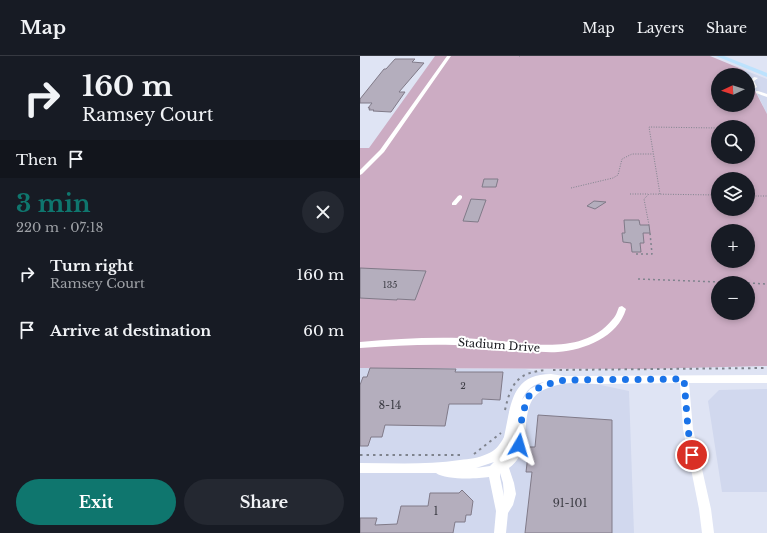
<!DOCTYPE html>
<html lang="en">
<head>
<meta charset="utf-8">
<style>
  body { margin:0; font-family:"Libre Baskerville",serif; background:#242831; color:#f1f3f6; height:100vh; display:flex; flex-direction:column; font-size:15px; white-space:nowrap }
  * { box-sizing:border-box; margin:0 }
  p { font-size:13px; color:#9ea1a6 }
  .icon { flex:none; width:22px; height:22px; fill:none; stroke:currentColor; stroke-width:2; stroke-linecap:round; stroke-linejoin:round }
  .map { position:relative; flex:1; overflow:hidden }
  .details { display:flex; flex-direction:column; background:#171b24; width:360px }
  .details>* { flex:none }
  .guide { background:#171b24; color:#f1f3f6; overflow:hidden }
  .needle { width:26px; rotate:266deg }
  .tools { position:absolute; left:351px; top:12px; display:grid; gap:8px }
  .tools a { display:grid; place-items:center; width:44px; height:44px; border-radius:50%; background:#171b24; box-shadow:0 2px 6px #0003; font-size:20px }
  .pin { position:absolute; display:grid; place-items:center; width:34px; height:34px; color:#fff; margin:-17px; border:2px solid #fff; border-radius:50%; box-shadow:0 1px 4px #0007 }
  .me { position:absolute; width:44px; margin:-22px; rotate:7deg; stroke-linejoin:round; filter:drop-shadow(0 0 3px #0008) }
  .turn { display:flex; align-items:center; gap:14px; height:84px; padding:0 16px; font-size:18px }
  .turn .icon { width:52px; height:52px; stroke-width:2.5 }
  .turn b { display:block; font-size:28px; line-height:34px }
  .then { display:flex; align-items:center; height:38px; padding:0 16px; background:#0003; gap:8px; font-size:15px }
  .round { display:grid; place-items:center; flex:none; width:42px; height:42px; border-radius:21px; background:#242831 }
  .head { display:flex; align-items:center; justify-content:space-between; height:68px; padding:0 16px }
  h1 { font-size:24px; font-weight:700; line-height:30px; color:#0f766e }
  .primary-button { display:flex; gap:8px; margin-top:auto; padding:8px 16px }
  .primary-button a { flex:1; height:46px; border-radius:24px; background:#0f766e; color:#fff; font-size:16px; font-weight:700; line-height:46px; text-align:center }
  .primary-button a+a { background:#242831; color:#f1f3f6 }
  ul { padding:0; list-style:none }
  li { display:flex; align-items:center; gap:12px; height:56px; padding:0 16px }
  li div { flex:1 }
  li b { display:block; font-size:15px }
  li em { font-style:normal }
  header { display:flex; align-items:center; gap:24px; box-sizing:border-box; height:56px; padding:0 20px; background:#171b24; border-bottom:1px solid #363941 }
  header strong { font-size:19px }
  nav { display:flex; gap:22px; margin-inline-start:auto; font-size:14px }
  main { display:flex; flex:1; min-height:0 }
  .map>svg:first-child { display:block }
  .built { fill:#d1d8ee }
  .green { fill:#ccacc3; fill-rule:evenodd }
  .building { fill:#b4aebd; stroke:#807a88 }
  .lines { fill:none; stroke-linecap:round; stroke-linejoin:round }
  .path-far2 { stroke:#7f838d; stroke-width:1; stroke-dasharray:1 1.5; stroke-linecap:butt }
  .path-far1 { stroke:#7f838d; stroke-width:1.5; stroke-dasharray:2 3; stroke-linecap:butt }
  .path { stroke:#7f838d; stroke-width:2; stroke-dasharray:2.5 4; stroke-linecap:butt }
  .minor { fill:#fff; fill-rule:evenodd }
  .major { fill:#bce2fd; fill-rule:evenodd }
  .route { stroke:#1a73e8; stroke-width:7; stroke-dasharray:0 12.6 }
  .labels { text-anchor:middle; stroke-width:4; stroke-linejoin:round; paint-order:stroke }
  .number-label { font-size:9px; fill:#3c3c44 }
  .street-label { font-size:11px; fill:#14161b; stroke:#fff }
  .near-number-label { font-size:11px; fill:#3c3c44 }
</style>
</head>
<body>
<header>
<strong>Map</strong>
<nav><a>Map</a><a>Layers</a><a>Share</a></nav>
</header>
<main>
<section class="details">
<div class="guide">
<div class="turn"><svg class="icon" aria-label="right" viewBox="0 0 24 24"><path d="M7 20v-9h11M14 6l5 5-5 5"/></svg><div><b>160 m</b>Ramsey Court</div></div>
<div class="then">Then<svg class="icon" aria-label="arrive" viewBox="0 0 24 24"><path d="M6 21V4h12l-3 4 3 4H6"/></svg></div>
</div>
<div class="head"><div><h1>3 min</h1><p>220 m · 07:18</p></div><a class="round"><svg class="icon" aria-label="close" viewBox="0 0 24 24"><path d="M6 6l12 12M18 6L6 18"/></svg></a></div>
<ul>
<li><svg class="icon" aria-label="right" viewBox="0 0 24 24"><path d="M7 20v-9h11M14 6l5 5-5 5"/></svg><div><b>Turn right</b><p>Ramsey Court</p></div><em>160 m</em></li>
<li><svg class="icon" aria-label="arrive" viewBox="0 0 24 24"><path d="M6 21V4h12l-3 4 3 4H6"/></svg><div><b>Arrive at destination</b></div><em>60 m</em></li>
</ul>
<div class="primary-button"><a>Exit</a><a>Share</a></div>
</section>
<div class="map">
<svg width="407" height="477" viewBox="0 0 407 477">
  <rect width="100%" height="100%" fill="#dfe4f4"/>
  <g class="built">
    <polygon points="384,14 407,23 407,58 388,19"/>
    <polygon points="0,312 165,313 269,335 274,477 0,477"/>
    <polygon points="407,333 407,436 362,436 348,345 359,334"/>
  </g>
  <path class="green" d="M75,0H350L384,14L387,19H358V49H388V21L407,58V310L284,313L0,312V92H9ZM358,71H388V101H358ZM358,123H388V153H358ZM358,175H388V205H358ZM358,227H388V257H358Z"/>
  <g class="building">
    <polygon points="35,3 55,3 52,6 64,7 39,36 45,36 31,56 13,55 14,54 9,54 10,52 8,52 12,47 0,47 0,43 24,13 26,13"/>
    <polygon points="124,123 138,123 136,131 122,131"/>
    <polygon points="111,143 126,144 118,166 103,165"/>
    <polygon points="234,145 246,146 235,153 227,150"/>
    <polygon points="264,164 279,164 280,169 289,169 290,177 283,177 284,187 280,187 281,196 272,196 271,187 263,186 262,177 265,177"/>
    <polygon points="0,212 66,215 55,244 37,243 37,244 0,242"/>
    <polygon points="10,312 96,313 95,316 143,316 140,344 122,343 122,348 89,348 85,370 25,369 22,381 11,381 8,390 0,390 0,329 3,321 7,321"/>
    <polygon points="178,359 252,364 252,477 165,477 172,416 166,416 169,391 175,391"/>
    <polygon points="102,434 113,445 111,459 106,459 105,466 95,466 93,477 0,477 0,462 17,462 15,469 37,468 41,450 68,450 70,437 99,437"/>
  </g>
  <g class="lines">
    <g class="path-far2">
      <polyline points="159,0 161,0"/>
      <polyline points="211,132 253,122 258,119 262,103 272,98 293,98"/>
      <polyline points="270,138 288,138"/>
      <polyline points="300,138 289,71 358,72"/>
      <polyline points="388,140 407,140"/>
      <polyline points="289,169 284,143 289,138 358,139"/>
    </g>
    <g class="path-far1">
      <polyline points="276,198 292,198 290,177"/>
      <polyline points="278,223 386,227"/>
      <polyline points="388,227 407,228"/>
    </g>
    <g class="path">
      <polyline points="193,314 407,312"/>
      <path d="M145,354C151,327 158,316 187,314"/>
      <polyline points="114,398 141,377"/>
      <polyline points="0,399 102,399"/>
    </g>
    <g class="minor">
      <polygon points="87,0 91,0 24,96 2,118 0,119 0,114 20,94"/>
      <polygon points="394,21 398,22 394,25 397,31 395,32 393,32 390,25"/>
      <polygon points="398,35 407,38 407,41 396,37 396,35"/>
      <polygon points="100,139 102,140 102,142 96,149 92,149 92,147 98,140"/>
      <path d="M262,250L266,253C258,281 224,294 198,296C181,297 163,294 146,292C129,290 112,289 94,289C63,288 31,290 0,292V286C33,283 67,281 101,282C114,283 127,283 140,285C177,289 225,297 252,264C256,260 257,256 259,251Z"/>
      <path d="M191,318L204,320L407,319V327H329L333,373L351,453L354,477H342L339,453L323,373L320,327C292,327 264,328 237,328C226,328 213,326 203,328C196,329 186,332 180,336C171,342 169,350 167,360C164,379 167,399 149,412L154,427L156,438L153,449L148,457L146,477H134L136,455L129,421C116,423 85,424 76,417H0V407C33,407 67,409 100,404C109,403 119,402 127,398C135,395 140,389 144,381C151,351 150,318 191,318ZM184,326L170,333L162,344C166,334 173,328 184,326ZM156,374L153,392L144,403L142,401L149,393ZM134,406L130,410L116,412ZM140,417L143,427L144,440L140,421Z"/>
    </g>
    <polygon class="major" points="356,0 364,0 407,17 407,21"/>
  </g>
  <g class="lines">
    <polyline class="route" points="159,389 162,360 166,347 169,340 181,330 204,324 324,323 328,373 332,399"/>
  </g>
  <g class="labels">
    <g class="number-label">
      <text x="30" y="232">135</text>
      <text x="103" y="333">2</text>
    </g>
    <g class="street-label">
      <text transform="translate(139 289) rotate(4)" y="4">Stadium Drive</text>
    </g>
    <g class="near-number-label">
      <text x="30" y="353">8-14</text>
      <text x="210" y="451">91-101</text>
      <text x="76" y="459">1</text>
    </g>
  </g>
</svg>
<div class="tools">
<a><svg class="needle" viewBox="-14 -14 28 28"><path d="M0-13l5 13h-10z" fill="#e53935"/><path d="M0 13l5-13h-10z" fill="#9ea1a6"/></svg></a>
<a><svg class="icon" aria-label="search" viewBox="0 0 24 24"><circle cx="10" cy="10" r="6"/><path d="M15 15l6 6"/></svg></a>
<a><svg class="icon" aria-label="layers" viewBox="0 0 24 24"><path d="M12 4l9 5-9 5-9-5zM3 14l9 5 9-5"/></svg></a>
<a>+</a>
<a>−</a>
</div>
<div class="pin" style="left:332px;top:399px;background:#d93025"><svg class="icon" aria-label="arrive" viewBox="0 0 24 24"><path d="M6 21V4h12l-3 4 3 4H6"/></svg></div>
<svg class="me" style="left:159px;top:389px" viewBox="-20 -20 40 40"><path d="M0-17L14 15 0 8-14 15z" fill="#1a73e8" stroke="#fff" stroke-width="4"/></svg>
</div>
</main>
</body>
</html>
